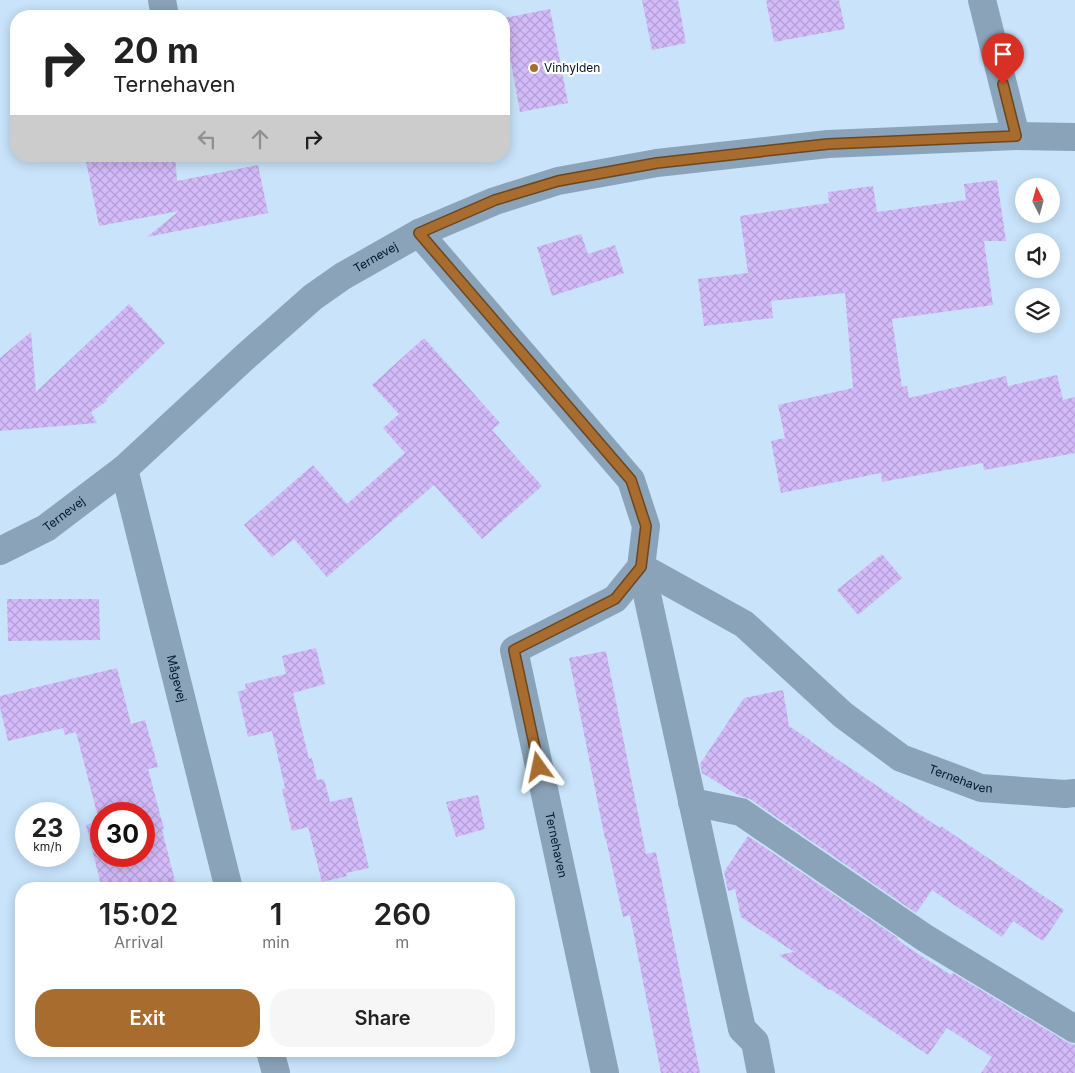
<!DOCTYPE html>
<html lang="en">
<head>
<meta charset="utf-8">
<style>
  body { margin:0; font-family:Inter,sans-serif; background:#f6f6f6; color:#222; height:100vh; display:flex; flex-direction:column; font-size:19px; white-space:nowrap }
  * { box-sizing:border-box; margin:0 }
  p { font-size:16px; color:#767676 }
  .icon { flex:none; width:28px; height:28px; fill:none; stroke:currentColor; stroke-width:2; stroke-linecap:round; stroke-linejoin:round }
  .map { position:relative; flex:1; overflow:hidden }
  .drawer { position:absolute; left:15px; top:882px; width:500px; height:175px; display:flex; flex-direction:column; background:#fff; border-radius:20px; box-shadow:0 2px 12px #0003 }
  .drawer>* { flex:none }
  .banner { position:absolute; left:10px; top:10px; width:500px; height:152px; border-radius:20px; box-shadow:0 2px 12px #0003; background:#fff; color:#222; overflow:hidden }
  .needle { width:32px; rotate:354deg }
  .tools { position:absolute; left:1015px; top:178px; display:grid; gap:10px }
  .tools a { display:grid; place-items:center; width:45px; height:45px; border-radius:50%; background:#fff; box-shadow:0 2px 12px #0003; font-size:25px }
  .speed { position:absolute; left:15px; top:802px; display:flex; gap:10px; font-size:25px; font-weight:700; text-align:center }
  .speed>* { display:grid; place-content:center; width:65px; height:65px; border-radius:50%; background:#fff; box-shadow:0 2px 12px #0003; line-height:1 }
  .speed small { font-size:12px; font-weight:400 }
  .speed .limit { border:8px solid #d22; background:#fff; color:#111 }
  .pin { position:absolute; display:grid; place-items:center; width:42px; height:42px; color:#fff; margin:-51px -21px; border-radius:50% 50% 50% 0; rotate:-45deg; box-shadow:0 0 5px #0007 }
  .pin .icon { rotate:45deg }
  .me { position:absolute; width:55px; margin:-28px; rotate:348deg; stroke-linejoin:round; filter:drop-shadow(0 0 4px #0008) }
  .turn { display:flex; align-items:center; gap:18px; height:105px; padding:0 20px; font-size:22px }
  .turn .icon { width:65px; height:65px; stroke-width:2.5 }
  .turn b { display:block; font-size:35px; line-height:42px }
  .lanes { display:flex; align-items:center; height:48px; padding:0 20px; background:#0003; justify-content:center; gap:25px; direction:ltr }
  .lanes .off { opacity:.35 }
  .eta { display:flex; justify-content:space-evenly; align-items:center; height:85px; text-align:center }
  .eta b { font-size:30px; font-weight:600; line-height:35px }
  .primary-button { display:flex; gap:10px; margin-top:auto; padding:10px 20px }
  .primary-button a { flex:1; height:58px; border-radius:20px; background:#a86c2e; color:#fff; font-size:20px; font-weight:600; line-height:58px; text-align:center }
  .primary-button a+a { background:#f6f6f6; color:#222 }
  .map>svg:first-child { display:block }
  .building { fill:url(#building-cross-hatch); fill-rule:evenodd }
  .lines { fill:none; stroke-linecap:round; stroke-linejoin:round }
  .minor { stroke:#8aa3b8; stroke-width:28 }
  .route-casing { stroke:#6d461e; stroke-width:12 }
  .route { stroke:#a86c2e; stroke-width:9 }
  .poi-dot { fill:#a86c2e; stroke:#fff; stroke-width:2 }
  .labels { text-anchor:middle; stroke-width:4.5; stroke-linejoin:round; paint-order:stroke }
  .poi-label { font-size:12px; fill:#001629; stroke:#fff; text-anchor:start }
  .street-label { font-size:12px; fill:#001629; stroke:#fff }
</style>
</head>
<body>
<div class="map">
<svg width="1075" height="1073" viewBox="0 0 1075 1073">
  <defs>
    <pattern id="building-cross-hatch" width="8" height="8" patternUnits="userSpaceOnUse" patternTransform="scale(1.25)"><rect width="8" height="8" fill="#d3baf9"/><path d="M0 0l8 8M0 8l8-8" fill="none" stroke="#b39fd5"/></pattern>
  </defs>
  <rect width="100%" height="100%" fill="#c8e3fa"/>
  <g class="building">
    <polygon points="642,0 678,0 686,43 652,50"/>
    <polygon points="766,0 839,0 845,29 774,42"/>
    <polygon points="550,9 568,103 520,112 504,25 504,18"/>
    <polygon points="85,156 175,156 177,181 258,165 268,213 147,237 179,211 99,226"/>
    <polygon points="997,180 1006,241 984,241 993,305 892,319 902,387 907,386 909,398 1006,376 1008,386 1057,375 1063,400 1075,397 1075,453 984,470 983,463 882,482 881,473 781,493 771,441 785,438 778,405 853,388 845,293 771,301 773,318 704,326 698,279 748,273 740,216 829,203 828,192 873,186 877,212 966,200 964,184"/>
    <polygon points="581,234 588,254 615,245 624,273 552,296 537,247"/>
    <polygon points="129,304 165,343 106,399 107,401 91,412 97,423 0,431 0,358 31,332 36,392"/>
    <polygon points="424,338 500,423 492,430 542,486 482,539 434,485 327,577 294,539 272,557 244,525 313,465 347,504 405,453 383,428 399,414 372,385"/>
    <polygon points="882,554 902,578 858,615 837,590"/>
    <polygon points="7,599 99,599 100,640 8,641"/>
    <polygon points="316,648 325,684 293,693 309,759 312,758 317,780 324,779 330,802 352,797 369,868 346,873 347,876 322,882 308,827 292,831 282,789 285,788 272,731 248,737 238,692 246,689 245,684 286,674 282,656"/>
    <polygon points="606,651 646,854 656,852 700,1073 661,1073 630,915 623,917 606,839 605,839 569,658"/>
    <path d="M117,668L131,724L145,720L158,767L148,769L164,829L162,830L177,889H102L86,825L99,821L76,732L65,735L63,728L8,741L0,707V696ZM101,814H144V856H101Z"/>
    <polygon points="783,690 789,726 810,740 810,741 940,828 941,826 1064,910 1043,941 1013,921 1002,937 932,890 916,913 750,799 738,795 702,773 700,764 744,698"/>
    <polygon points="478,795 485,829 456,837 446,802"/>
    <polygon points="748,836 898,938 897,939 906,946 951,975 953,973 1067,1042 1075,1045 1075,1073 981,1073 992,1057 947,1028 928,1055 830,989 829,990 779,955 794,952 741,917 735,889 728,891 724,872"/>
  </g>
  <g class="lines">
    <g class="minor">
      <polyline points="162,0 165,16"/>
      <polyline points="982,0 1016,136"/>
      <path id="s1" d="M419,233L631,480L646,526L641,567L615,599L514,650L605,1073"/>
      <path id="s2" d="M124,469L229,889"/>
      <path id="s3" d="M0,551L46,528L124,469L245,357L313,297L343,276L419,233L495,201L558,181L657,163L828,144L1016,136L1075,137"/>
      <polyline points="641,567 742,1029 755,1042 761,1073"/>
      <path id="s4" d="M641,567L744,624L843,715L901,758L981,788L1065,794L1075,793"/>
      <polyline points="692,802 741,812 925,938 1075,1029"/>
      <polyline points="270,1051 276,1073"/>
    </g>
  </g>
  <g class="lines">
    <defs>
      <polyline id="route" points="539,767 514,650 615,599 641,567 646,526 631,480 419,233 495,200 558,181 657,163 828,144 1016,136 1003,84"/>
    </defs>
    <use href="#route" class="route-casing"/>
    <use href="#route" class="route"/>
  </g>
  <circle class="poi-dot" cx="534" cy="68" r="5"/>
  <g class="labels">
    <g class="poi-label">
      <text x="544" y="72">Vinhylden</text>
    </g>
    <g class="street-label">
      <text dy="4" stroke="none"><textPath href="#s3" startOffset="479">Ternevej</textPath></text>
      <text dy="4" stroke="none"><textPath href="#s3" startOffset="74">Ternevej</textPath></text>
      <text dy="4" stroke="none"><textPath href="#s2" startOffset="216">Mågevej</textPath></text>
      <text dy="4" stroke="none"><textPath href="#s4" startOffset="388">Ternehaven</textPath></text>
      <text dy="4" stroke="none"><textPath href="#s1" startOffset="769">Ternehaven</textPath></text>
    </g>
  </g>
</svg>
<div class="tools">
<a><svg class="needle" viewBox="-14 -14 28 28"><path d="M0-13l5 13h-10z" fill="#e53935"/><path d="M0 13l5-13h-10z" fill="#767676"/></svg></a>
<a><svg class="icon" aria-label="sound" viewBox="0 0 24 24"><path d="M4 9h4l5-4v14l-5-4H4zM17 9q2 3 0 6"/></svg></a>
<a><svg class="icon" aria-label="layers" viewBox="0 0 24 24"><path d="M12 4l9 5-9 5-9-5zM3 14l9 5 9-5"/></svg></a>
</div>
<div class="speed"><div>23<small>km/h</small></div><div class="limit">30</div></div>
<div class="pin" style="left:1003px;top:84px;background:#d93025"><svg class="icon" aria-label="arrive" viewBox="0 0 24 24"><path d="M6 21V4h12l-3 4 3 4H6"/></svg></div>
<svg class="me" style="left:539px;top:767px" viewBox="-20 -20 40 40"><path d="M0-17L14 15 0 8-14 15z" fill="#a86c2e" stroke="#fff" stroke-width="4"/></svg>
<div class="banner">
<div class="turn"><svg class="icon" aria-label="right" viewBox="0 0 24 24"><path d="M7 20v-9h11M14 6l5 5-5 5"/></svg><div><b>20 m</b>Ternehaven</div></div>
<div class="lanes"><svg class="icon off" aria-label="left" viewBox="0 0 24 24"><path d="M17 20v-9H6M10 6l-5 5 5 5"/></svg><svg class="icon off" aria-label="ahead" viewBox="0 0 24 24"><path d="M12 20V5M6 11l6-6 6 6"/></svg><svg class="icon" aria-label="right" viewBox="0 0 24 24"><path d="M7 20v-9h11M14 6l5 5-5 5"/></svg></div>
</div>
<section class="drawer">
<div class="eta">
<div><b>15:02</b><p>Arrival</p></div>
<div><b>1</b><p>min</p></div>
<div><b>260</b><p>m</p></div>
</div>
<div class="primary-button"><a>Exit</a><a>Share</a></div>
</section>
</div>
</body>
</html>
